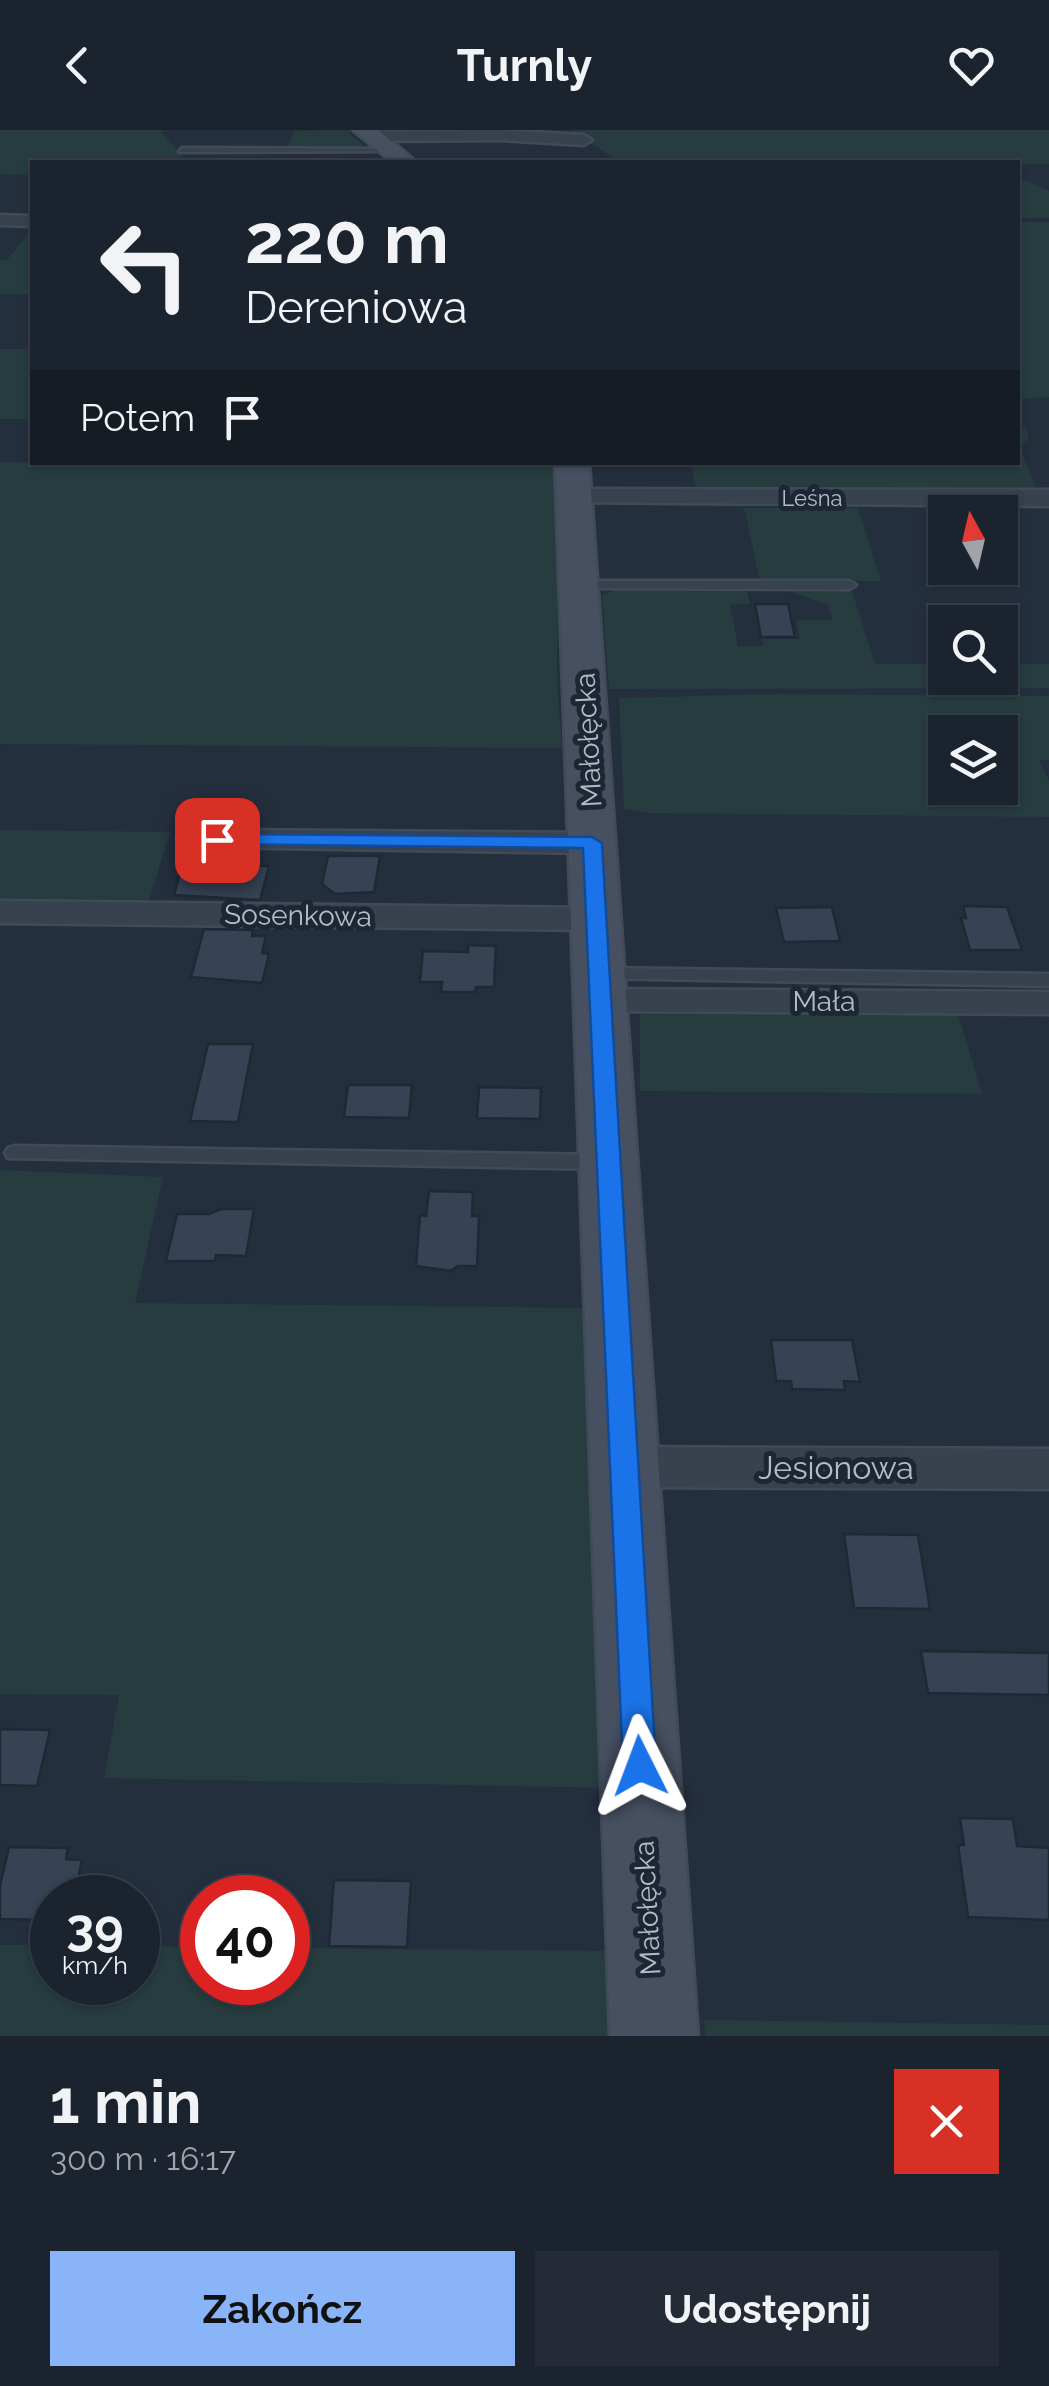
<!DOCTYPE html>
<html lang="pl">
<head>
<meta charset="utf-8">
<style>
  body { margin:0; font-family:Raleway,sans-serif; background:#242b36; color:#f1f3f6; height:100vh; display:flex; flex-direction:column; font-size:38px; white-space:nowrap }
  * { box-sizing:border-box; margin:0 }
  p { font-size:32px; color:#a0a4aa }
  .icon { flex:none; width:55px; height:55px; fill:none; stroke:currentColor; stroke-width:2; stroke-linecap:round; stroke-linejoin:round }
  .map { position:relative; height:1906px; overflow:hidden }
  .sheet { display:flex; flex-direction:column; background:#1b232e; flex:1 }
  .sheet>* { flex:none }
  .hud { position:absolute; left:30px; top:30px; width:990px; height:305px; border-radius:0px; box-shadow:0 2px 8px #0004,0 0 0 2px #39404a; background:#1b232e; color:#f1f3f6; overflow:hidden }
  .needle { width:65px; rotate:352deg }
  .fabs { position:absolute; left:928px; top:365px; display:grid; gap:20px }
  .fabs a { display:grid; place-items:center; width:90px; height:90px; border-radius:0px; background:#1b232e; box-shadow:0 2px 8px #0004,0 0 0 2px #39404a; font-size:50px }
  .speed { position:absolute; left:30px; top:1745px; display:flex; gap:20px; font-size:50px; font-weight:700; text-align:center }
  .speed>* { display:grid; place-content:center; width:130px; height:130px; border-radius:50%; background:#1b232e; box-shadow:0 2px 8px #0004,0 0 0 2px #39404a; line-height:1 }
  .speed small { font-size:25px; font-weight:400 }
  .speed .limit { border:15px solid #d22; background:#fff; color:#111 }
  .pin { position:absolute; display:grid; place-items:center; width:85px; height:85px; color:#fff; margin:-42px; border-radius:20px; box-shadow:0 5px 15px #0006 }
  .me { position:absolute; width:110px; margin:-55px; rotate:357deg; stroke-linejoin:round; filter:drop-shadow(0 0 8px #0008) }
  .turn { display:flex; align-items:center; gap:35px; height:210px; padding:0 50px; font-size:45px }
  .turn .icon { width:130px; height:130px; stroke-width:2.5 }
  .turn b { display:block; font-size:70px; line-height:85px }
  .then { display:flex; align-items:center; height:95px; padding:0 50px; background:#0003; gap:20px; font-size:38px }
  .round { display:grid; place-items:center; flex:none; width:105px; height:105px; border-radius:0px; background:#242b36 }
  .head { display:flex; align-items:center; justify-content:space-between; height:170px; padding:0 50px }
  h1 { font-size:60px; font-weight:700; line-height:75px }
  .button { display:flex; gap:20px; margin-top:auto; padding:20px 50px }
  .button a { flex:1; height:115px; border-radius:0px; background:#8ab4f8; color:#111; font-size:40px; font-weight:700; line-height:115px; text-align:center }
  .button a+a { background:#242b36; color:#f1f3f6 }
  header { display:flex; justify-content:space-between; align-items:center; height:130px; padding:0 50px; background:#1b232e; font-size:45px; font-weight:700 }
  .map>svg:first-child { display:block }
  .green { fill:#263c3f; fill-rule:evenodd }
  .building { fill:#364354; stroke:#1f2835; stroke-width:2.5 }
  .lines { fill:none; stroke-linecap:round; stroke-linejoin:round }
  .lane-casing { stroke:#414a57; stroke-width:5 }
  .street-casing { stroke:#414a57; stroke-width:5 }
  .secondary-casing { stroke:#414a57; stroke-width:5 }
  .lane { fill:#38414e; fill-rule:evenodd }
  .street { fill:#38414e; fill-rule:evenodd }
  .secondary { fill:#465061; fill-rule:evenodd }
  .route { fill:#1a73e8; stroke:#114b97; stroke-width:2.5 }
  .labels { text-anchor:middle; stroke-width:10; stroke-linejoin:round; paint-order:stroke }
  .far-street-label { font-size:22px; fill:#b4bcc9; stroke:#1d2633 }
  .street-label { font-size:28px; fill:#b4bcc9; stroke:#1d2633 }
  .near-street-label { font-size:32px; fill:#b4bcc9; stroke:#1d2633 }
</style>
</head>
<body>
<header><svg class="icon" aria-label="back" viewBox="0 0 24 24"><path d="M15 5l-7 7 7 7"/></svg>Turnly<svg class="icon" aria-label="heart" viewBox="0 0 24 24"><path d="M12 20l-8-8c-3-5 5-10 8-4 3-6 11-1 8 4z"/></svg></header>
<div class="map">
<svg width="1049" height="1906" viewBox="0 0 1049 1906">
  <rect width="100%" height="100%" fill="#242f3e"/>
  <g class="green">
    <polygon points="0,0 168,0 161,2 188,32 32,32 32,45 0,44"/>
    <polygon points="357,0 348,3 370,20 287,20 294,1 252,1"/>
    <polygon points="570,0 1049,0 1049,34 613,32 617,30"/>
    <polygon points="1018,47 1049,61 1049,88 1018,88"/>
    <polygon points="1018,92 1049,92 1049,267 1018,269"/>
    <polygon points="32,99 32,164 0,164 0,130 7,130"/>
    <rect x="0" y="219" width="32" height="70"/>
    <polygon points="1018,296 1025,296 1029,307 1020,319 1035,356 1029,365 697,364 691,333 1018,332"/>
    <polygon points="0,332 558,335 557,555 562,618 0,614"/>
    <polygon points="744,378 858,378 881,451 760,451"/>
    <polygon points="615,460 747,461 750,474 730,475 738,516 763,516 762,509 800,509 796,490 833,490 828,475 789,461 852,461 875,534 945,534 945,548 1000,548 1000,534 1049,534 1049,558 609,559 602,465"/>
    <path d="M777,564L1049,566V630H1039L1049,651V687L651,683L624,679L619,568ZM1000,602V658H945V602Z"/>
    <polygon points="0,700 170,702 148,774 0,773"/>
    <polygon points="640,883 958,884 982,964 640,961"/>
    <polygon points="0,1040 163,1047 135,1173 591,1178 612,1658 104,1648 119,1565 0,1564"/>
    <polygon points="0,1815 52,1815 52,1852 138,1852 138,1816 202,1817 202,1852 288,1852 288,1818 616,1821 620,1906 0,1906"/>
    <polygon points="704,1890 1049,1895 1049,1906 705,1906"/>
  </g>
  <g class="building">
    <polygon points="755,474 788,474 795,507 761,507"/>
    <polygon points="328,726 380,726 374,762 335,764 322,754"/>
    <polygon points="184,729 213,729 212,736 269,736 260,770 174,765"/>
    <polygon points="963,776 1007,777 1022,820 970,820 961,788 966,788"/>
    <polygon points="832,777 840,811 784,812 776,778"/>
    <polygon points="204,799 253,800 252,806 266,806 262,823 269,824 262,853 191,847"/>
    <polygon points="468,815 496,816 494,857 476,857 475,862 441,862 442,852 420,852 423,821 468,822"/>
    <polygon points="208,914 253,914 238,992 190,991"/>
    <polygon points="348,955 412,955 409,988 344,987"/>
    <polygon points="479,957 541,958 540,989 477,988"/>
    <polygon points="429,1061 473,1062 472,1086 479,1086 477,1136 458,1136 451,1141 416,1136 420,1085 426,1086"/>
    <polygon points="221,1079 254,1079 246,1126 216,1125 215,1131 166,1131 177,1084 209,1084"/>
    <polygon points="771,1210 852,1210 860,1252 844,1251 845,1260 792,1259 791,1251 776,1251"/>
    <polygon points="844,1404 918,1405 930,1479 854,1478"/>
    <polygon points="921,1521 1049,1523 1049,1565 928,1563"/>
    <polygon points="0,1599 50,1600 37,1656 0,1655"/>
    <polygon points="960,1688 1013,1689 1017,1716 1049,1718 1049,1790 968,1787 958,1715 964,1715"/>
    <polygon points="9,1717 68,1718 66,1729 82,1730 74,1768 52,1768 52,1790 0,1789 0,1756"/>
    <polygon points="334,1750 411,1751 407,1817 329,1816"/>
  </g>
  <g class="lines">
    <defs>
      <g id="lane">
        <polygon points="182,18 390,19 394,21 179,22"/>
        <polygon points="580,451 849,451 856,455 849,459 575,458 573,455"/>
        <polygon points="601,838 1049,844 1049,856 594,848 592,844 594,840"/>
        <polygon points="15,1016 605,1025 616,1032 605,1039 8,1028 5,1023 8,1018"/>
      </g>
      <g id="street">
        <polygon points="501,0 584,5 592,10 584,15 501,10 371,11 363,6 371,1"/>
        <polygon points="0,85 32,86 32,96 0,95"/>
        <polygon points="575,359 1049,360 1049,376 566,372 562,367 566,362"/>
        <polygon points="217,700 593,703 605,706 610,713 605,720 593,723 205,717 200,710 205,703"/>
        <polygon points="0,771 596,778 609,781 614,789 609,797 596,800 0,793"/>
        <polygon points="600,859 1049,862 1049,884 600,881 587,878 581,870 587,862"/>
        <polygon points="624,1317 1049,1319 1049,1359 624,1357 606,1351 599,1337 606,1323"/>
      </g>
      <g id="secondary">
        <polygon points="353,0 378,0 416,32 392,32"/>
        <polygon points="555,332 589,332 698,1906 610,1906"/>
      </g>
    </defs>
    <use href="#lane" class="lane-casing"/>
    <use href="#street" class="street-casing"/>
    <use href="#secondary" class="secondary-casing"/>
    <use href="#lane" class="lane"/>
    <use href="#street" class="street"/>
    <use href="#secondary" class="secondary"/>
  </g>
  <polygon class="route" points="217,704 592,707 602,713 656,1636 651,1646 640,1651 628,1646 623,1636 583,718 210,714 210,706"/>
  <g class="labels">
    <g class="far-street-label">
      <text x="812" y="376">Leśna</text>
    </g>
    <g class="street-label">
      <text transform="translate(588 610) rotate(-93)" y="10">Małołęcka</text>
      <text transform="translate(298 785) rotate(1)" y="10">Sosenkowa</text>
      <text x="824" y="881">Mała</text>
      <text transform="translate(647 1778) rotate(-93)" y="10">Małołęcka</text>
    </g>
    <g class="near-street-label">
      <text x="836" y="1349">Jesionowa</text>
    </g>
  </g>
</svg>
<div class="fabs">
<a><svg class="needle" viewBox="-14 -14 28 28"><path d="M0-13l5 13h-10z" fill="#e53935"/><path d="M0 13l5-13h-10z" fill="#a0a4aa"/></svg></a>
<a><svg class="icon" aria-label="search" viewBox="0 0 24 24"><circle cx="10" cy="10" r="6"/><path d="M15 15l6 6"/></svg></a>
<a><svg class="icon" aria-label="layers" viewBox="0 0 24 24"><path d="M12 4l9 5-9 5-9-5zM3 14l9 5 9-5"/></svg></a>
</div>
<div class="speed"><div>39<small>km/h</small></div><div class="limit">40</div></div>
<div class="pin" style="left:217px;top:710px;background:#d93025"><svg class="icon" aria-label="arrive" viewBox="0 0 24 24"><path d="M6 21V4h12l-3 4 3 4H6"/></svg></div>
<svg class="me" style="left:640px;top:1636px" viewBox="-20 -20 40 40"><path d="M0-17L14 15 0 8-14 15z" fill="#1a73e8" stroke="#fff" stroke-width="4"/></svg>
<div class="hud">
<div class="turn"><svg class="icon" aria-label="left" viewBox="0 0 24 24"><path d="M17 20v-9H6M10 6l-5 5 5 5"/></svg><div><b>220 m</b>Dereniowa</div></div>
<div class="then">Potem<svg class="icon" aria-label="arrive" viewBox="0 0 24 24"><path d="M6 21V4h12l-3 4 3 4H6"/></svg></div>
</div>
</div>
<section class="sheet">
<div class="head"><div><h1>1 min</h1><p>300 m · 16:17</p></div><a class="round" style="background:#d93025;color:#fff"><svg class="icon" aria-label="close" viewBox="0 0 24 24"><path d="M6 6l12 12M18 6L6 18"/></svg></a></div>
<div class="button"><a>Zakończ</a><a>Udostępnij</a></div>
</section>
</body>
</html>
